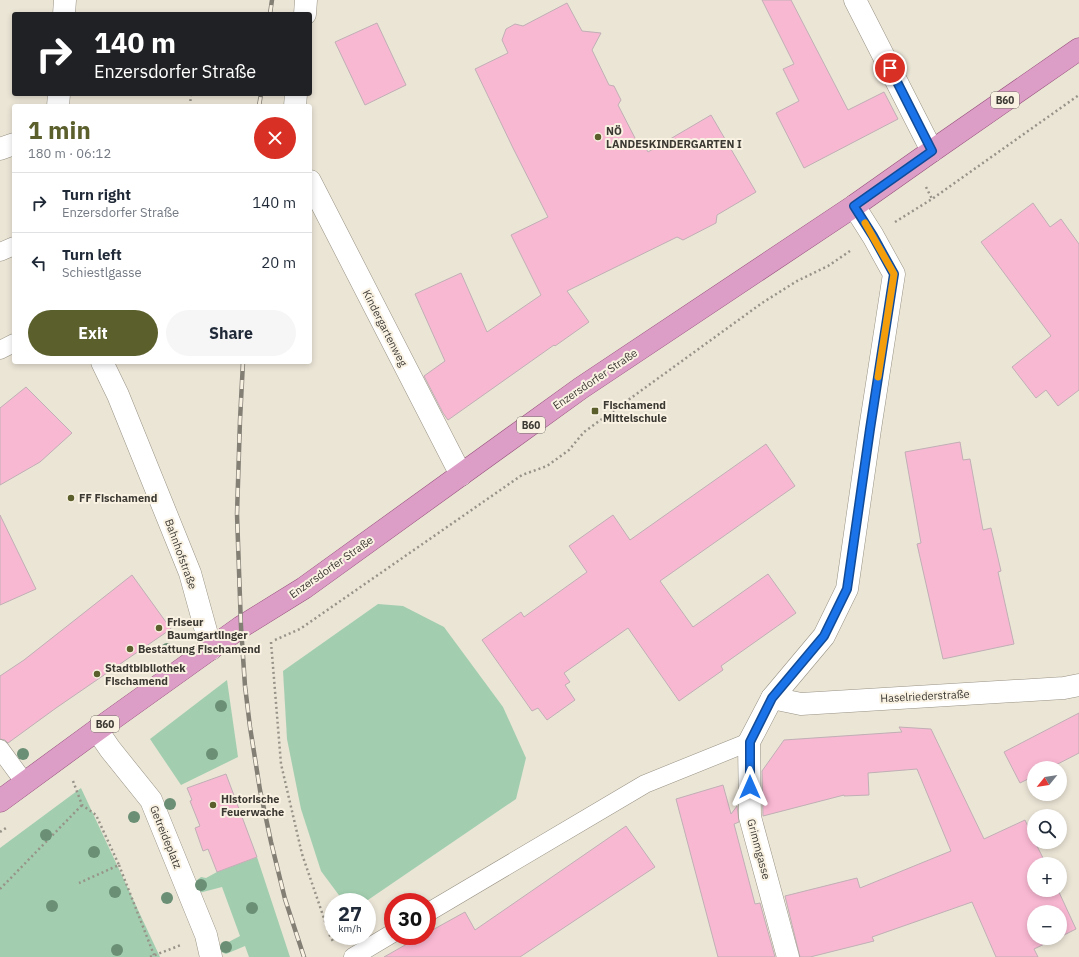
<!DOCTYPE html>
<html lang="en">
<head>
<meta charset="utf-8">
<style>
  body { margin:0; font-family:"IBM Plex Sans",sans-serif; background:#f6f6f7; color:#1f2937; height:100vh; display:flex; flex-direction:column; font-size:15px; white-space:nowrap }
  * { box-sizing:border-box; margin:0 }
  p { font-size:13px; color:#747a83 }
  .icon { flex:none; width:22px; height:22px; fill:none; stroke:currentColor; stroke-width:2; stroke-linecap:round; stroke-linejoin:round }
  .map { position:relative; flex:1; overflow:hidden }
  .side { position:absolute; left:12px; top:104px; width:300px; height:260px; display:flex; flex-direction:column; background:#fff; border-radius:4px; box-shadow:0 2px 6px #0003 }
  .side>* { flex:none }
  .hud { position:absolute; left:12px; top:12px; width:300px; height:84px; border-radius:4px; box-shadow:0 2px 6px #0003; background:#202124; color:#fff; overflow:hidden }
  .needle { width:26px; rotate:240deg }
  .tools { position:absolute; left:1027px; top:761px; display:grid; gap:8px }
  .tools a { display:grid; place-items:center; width:40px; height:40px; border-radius:50%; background:#fff; box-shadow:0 2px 6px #0003; font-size:20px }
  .speed { position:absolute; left:324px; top:893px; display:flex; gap:8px; font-size:20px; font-weight:700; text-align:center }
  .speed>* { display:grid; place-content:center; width:52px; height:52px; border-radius:50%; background:#fff; box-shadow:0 2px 6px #0003; line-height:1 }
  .speed small { font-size:10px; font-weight:400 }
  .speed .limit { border:6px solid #d22; background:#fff; color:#111 }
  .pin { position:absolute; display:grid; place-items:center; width:34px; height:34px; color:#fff; margin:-17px; border:2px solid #fff; border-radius:50%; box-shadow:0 1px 4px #0007 }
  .me { position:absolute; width:44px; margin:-22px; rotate:0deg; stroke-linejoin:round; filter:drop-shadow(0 0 3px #0008) }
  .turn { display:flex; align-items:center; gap:14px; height:84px; padding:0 16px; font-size:18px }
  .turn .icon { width:52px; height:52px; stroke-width:2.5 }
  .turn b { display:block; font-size:28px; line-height:34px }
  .round { display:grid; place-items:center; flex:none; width:42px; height:42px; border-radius:21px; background:#f6f6f7 }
  .overview { display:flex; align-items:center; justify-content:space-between; height:68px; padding:0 16px }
  h1 { font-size:24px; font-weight:700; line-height:30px; color:#5b5f2c }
  .cta { display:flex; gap:8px; margin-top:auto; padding:8px 16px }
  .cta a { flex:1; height:46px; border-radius:24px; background:#5b5f2c; color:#fff; font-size:16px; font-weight:700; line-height:46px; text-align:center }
  .cta a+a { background:#f6f6f7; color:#1f2937 }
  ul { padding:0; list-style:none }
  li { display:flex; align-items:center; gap:12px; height:60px; padding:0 16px; border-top:1px solid #e0e1e3 }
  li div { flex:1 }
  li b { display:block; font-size:15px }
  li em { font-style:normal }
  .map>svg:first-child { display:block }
  .green { fill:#a2ceaf }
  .building { fill:#f9b8d2; stroke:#c0afb5 }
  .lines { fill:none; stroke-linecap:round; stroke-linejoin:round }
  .lane-casing { stroke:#989284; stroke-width:19 }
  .street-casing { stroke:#989284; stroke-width:23 }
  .primary-casing { stroke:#95517b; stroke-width:23 }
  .path { stroke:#979388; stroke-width:2.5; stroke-dasharray:2 3; stroke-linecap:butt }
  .lane { stroke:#fff; stroke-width:18 }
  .street { stroke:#fff; stroke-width:22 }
  .primary { stroke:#dc9ec7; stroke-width:22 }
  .rail-casing { stroke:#837f75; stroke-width:4.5 }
  .rail { stroke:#f9f2e3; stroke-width:3; stroke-dasharray:9; stroke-linecap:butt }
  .tree { fill:#6a8f75 }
  .route-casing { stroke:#114b97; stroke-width:10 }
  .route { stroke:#1a73e8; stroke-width:7 }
  .slow { stroke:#f59e0b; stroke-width:7 }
  .poi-dot { fill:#5b5f2c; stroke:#f9f2e3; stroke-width:1.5 }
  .labels { text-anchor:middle; stroke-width:4; stroke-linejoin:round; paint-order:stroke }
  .shield { fill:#f9f2e3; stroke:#757068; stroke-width:1 }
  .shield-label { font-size:10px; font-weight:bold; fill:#3c3933 }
  .poi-label { font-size:11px; font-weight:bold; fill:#3c3933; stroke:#f9f2e3; text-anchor:start }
  .street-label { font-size:11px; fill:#3c3933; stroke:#f9f2e3 }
</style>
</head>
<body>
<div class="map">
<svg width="1079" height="957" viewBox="0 0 1079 957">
  <rect width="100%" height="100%" fill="#ebe5d6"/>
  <g class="green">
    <polygon points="378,604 403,606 444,627 503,707 526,758 516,799 365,902 344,902 321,871 301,809 287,739 283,671"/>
    <polygon points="227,680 238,757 181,785 150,739"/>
    <polygon points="81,788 160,957 0,957 0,848"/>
    <polygon points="257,857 290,957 249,957 245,946 226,954 221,952 219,949 221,946 240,936 222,887 199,893 193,883 201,877 206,878 217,872"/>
  </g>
  <g class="building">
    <polygon points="762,0 791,0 848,110 884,92 898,119 804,168 776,113 799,101 783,69 794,64"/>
    <polygon points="567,3 582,31 601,33 592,50 609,85 614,86 621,100 618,105 636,140 641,140 648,152 711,115 756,192 717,215 716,223 683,240 677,237 567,291 589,322 555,346 554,345 448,420 443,413 424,376 445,361 415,294 461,273 487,332 541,295 511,235 548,217 513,148 475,69 508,53 502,40 506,29 515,24 523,26"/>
    <polygon points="377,23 406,85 365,105 335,42"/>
    <polygon points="1033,203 1050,227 1061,219 1079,244 1079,390 1058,406 1046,390 1036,398 1012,367 1051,336 981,242"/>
    <polygon points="26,387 72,433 40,462 0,485 0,408"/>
    <polygon points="960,442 963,460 970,459 983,530 991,528 1001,571 998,572 1014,644 943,659 917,544 921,543 905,452"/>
    <polygon points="766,444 795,486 660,581 693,627 768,574 796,613 721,666 723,670 679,701 628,628 564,673 570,682 565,685 575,700 547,720 538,708 532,711 482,640 521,612 524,617 587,572 569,546 613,515 630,540"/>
    <polygon points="0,515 36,589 0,605"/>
    <polygon points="132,575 171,629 56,708 8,743 5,740 0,739 0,676 24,660"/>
    <polygon points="1079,713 1079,753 1050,768 1034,768 1034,776 1020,783 1004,752"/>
    <polygon points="899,727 931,729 984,839 1025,820 1034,839 1034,842 1035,842 1046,864 1034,864 1034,890 1058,890 1076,929 1060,937 1060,912 1034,912 1034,938 1057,938 1034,949 1038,957 996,957 972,902 872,937 874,941 810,957 800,957 785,896 857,878 860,888 951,851 917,769 868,773 869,795 844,796 844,795 763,816 762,771 784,740 902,732"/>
    <polygon points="226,774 257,857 217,872 208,849 203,851 195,828 200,826 190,801 192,800 187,788"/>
    <polygon points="723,785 731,814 737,806 739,822 734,824 755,904 760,903 775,957 718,957 676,799"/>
    <polygon points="626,826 655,867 520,957 384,957 421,936 427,936 427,933 465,912 475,930"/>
  </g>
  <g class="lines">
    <defs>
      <g id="lane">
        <polyline points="0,252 14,246"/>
        <polyline points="0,350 14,343"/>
        <polyline points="0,749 25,783"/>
        <polyline points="427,913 645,784 749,742"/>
        <polyline points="353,957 393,933"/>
      </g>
      <g id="street">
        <polyline points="855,0 932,151"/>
        <polyline points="64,14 65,0"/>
        <polyline points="305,14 306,0"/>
        <polyline points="58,106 59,94"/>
        <polyline points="295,106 296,94"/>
        <polyline points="0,149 14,144"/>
        <polyline points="310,181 461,475"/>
        <polyline points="102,362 118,395 190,573 211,649"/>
        <polyline points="772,698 801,704 1064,688 1079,685"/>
        <polyline points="97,730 110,749 151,800 206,935 211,957"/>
        <polyline points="788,957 750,817 749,742 772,698 824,636 847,589 870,429 894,274 873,236 854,206"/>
      </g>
      <polyline id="primary" points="0,801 97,730 241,627 304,588 581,388 854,206 932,151 1079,49"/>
    </defs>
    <use href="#lane" class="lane-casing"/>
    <use href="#street" class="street-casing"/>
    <use href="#primary" class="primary-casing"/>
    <g class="path">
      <polyline points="125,106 125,103"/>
      <polyline points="190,106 191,94"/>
      <polyline points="926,187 932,199"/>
      <polyline points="895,222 932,199 1079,95"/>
      <polyline points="275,640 300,629 522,475 547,466 569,450 584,432 762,303 797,281 828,266 850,251"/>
      <polyline points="271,642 281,764 302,854 330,936 334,943"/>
      <polyline points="73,781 82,805 96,815 119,865 79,883"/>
      <polyline points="0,832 6,828"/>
      <polyline points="119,865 154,955"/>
      <polyline points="0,889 82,805"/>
      <polyline points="150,957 181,945"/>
    </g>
    <use href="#lane" class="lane"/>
    <use href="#street" class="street"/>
    <use href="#primary" class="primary"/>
    <defs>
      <g id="rail">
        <polyline points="270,14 272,0"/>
        <polyline points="259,106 261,94"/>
        <polyline points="243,362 240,420 237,514 241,627 245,686 250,727 260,790 271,842 285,899 304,957"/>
      </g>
    </defs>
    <use href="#rail" class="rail-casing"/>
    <use href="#rail" class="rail"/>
  </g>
  <g class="tree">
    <circle cx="167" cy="649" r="6"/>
    <circle cx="221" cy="706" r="6"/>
    <circle cx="23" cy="754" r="6"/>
    <circle cx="212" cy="754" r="6"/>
    <circle cx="170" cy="804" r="6"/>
    <circle cx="134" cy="817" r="6"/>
    <circle cx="46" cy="835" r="6"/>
    <circle cx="94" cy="852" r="6"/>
    <circle cx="201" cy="885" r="6"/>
    <circle cx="115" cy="892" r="6"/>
    <circle cx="167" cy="898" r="6"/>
    <circle cx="52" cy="906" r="6"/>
    <circle cx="252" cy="908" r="6"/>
    <circle cx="226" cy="947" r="6"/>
    <circle cx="117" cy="950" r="6"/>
  </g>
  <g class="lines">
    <defs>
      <polyline id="route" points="750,787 750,742 772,698 824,636 847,589 870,429 894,274 873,236 854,206 932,151 890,68"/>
    </defs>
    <use href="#route" class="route-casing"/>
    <use href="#route" class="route"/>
    <polyline class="slow" points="865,223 894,274 878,377"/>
  </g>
  <g class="poi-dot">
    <circle cx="598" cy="137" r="4"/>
    <rect x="591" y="407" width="8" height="8" rx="2"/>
    <circle cx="71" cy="498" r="4"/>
    <circle cx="159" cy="628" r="4"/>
    <circle cx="130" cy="649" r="4"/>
    <circle cx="97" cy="674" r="4"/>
    <circle cx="213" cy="805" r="4"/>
  </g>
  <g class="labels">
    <g class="shield">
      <rect x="991" y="92" width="28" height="16" rx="3"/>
      <rect x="517" y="417" width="28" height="16" rx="3"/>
      <rect x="91" y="716" width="28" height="16" rx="3"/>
    </g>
    <g class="shield-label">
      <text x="1005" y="104">B60</text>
      <text x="531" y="429">B60</text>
      <text x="105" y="728">B60</text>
    </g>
    <g class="poi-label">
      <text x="606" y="135">NÖ<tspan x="606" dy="13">LANDESKINDERGARTEN I</tspan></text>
      <text x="603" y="409">Fischamend<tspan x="603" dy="13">Mittelschule</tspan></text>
      <text x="79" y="502">FF Fischamend</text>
      <text x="167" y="626">Friseur<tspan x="167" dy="13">Baumgartlinger</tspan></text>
      <text x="138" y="653">Bestattung Fischamend</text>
      <text x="105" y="672">Stadtbibliothek<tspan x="105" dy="13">Fischamend</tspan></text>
      <text x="221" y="803">Historische<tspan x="221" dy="13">Feuerwache</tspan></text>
    </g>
    <g class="street-label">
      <text transform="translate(385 328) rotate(63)" y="4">Kindergartenweg</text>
      <text transform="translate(595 379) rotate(-34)" y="4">Enzersdorfer Straße</text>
      <text transform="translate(181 554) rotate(70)" y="4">Bahnhofstraße</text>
      <text transform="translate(331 567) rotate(-35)" y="4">Enzersdorfer Straße</text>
      <text transform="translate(925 696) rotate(-3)" y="4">Haselriederstraße</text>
      <text transform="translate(166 837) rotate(68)" y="4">Getreideplatz</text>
      <text transform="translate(759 849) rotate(75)" y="4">Grimmgasse</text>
    </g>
  </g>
</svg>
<div class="tools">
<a><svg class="needle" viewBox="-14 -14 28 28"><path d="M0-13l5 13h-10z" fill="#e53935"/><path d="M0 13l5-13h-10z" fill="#747a83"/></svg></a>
<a><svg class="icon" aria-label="search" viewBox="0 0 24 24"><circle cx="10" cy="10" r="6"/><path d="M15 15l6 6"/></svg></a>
<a>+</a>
<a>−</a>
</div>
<div class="speed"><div>27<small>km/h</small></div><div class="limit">30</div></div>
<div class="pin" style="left:890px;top:68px;background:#d93025"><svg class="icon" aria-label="arrive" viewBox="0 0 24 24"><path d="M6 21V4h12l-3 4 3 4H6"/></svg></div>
<svg class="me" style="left:750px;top:787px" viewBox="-20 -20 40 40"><path d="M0-17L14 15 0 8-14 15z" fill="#1a73e8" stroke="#fff" stroke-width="4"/></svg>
<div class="hud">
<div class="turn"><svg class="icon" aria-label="right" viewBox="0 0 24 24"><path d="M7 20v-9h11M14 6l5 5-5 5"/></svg><div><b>140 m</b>Enzersdorfer Straße</div></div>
</div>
<section class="side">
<div class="overview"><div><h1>1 min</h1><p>180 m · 06:12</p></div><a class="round" style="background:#d93025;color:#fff"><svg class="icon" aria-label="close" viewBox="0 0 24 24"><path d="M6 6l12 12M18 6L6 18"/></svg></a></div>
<ul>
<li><svg class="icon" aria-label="right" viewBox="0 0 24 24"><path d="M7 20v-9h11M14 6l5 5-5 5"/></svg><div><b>Turn right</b><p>Enzersdorfer Straße</p></div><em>140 m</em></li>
<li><svg class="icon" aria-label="left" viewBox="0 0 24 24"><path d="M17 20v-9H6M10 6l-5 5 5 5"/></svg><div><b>Turn left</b><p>Schiestlgasse</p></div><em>20 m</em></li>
</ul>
<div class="cta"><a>Exit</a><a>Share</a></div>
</section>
</div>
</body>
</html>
